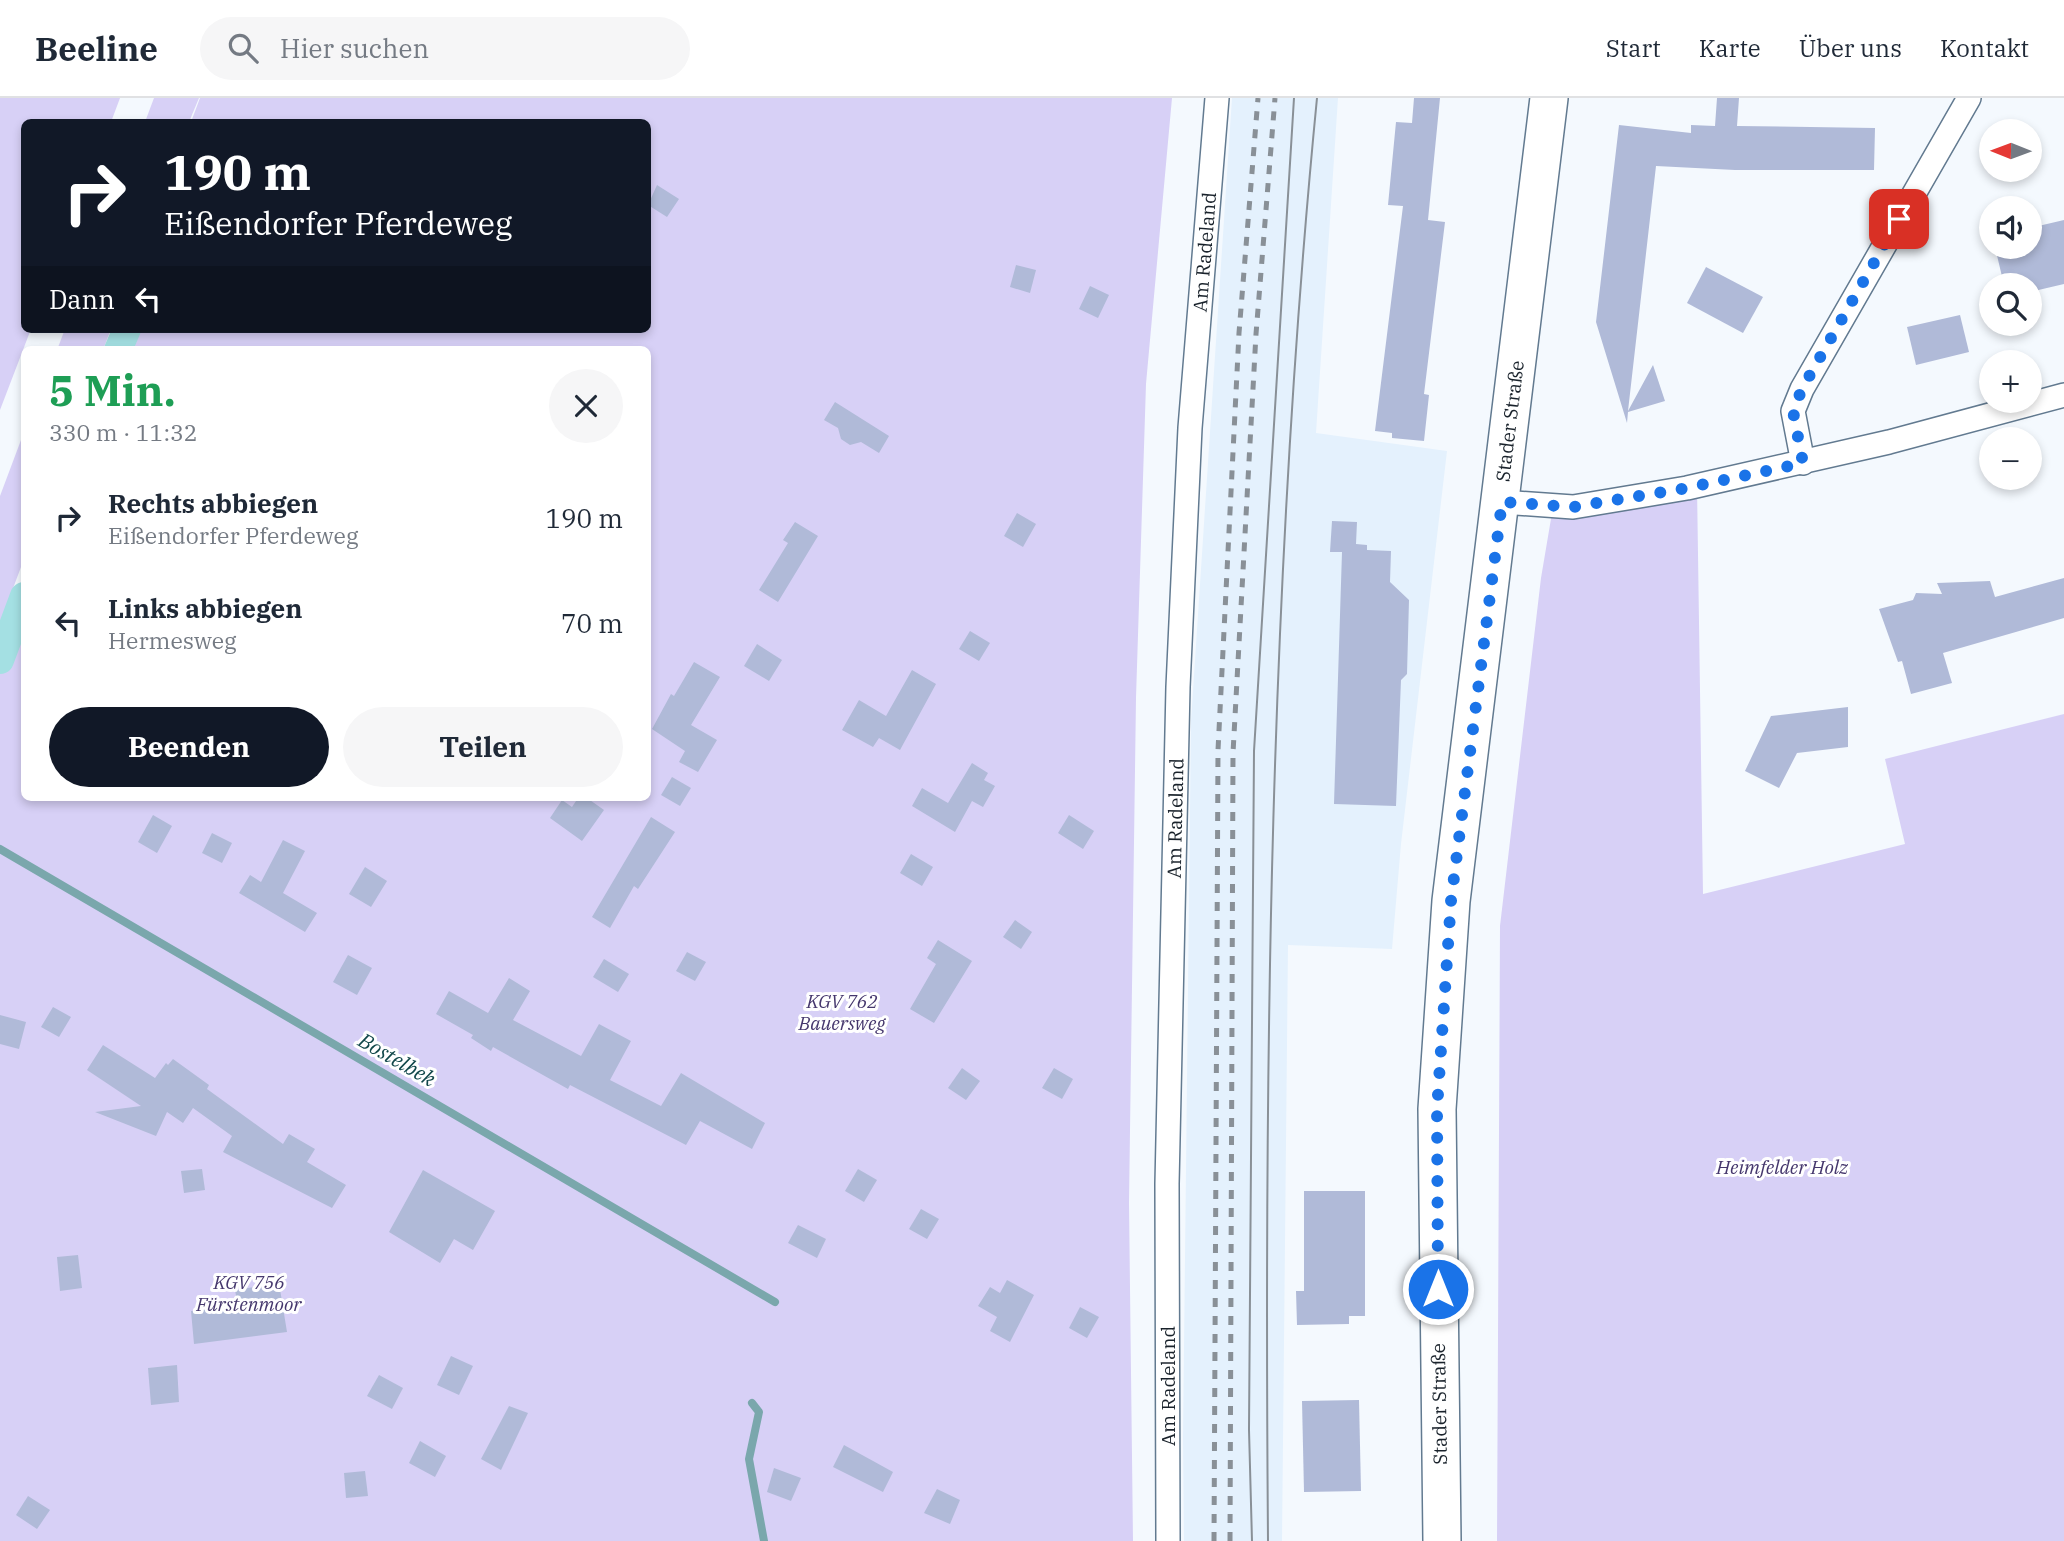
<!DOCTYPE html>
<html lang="de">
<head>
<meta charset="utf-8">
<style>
  body { margin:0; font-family:"IBM Plex Serif",serif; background:#f6f6f7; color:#1f2937; height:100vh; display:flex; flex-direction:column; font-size:26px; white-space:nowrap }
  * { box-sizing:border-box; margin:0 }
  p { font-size:23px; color:#747a83 }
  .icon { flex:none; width:38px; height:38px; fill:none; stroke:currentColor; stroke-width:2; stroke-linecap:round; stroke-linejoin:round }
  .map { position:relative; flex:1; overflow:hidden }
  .panel { position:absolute; left:21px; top:248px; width:630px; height:455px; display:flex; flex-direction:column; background:#fff; border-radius:10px; box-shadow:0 4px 10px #0003 }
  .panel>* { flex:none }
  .banner { position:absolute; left:21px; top:21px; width:630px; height:214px; border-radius:10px; box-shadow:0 4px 10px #0003; background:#111827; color:#fff; overflow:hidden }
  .needle { width:46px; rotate:271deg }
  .tools { position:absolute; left:1979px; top:21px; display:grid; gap:14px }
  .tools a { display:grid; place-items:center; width:63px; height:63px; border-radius:50%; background:#fff; box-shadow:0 4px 10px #0003; font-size:35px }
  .pin { position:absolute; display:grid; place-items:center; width:60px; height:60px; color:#fff; margin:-30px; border-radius:14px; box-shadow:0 4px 10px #0006 }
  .me { position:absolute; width:77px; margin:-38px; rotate:0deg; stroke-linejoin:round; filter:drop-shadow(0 0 5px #0008) }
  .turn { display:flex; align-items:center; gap:24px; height:147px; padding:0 28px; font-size:32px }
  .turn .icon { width:91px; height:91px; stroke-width:2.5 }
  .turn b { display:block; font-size:49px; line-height:60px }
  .then { display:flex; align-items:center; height:66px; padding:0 28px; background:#0003; gap:14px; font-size:26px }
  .round { display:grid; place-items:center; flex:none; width:74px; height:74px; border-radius:37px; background:#f6f6f7 }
  .headline { display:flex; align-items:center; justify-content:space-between; height:119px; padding:0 28px }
  h1 { font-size:42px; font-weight:700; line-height:52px; color:#1e9e55 }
  .action { display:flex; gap:14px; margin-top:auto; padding:14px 28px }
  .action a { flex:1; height:80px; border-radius:42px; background:#111827; color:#fff; font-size:28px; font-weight:700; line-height:80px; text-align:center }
  .action a+a { background:#f6f6f7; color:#1f2937 }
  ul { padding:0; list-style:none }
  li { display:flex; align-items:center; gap:21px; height:105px; padding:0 28px }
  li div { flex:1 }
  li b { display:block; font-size:26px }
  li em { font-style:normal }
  header { display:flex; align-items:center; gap:42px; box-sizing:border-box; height:98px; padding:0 35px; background:#fff; border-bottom:2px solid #e0e1e3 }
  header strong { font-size:33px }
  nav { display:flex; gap:38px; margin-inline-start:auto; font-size:24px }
  .search { width:490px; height:63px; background:#f6f6f7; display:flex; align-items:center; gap:18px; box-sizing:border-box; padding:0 24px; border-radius:38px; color:#747a83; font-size:26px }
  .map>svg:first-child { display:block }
  .built { fill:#e4f1fd }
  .green { fill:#d7d0f6 }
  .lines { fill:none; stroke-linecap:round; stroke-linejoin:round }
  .stream { stroke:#7aa7ac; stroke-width:8 }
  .canal { stroke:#a4e0e3; stroke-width:28 }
  .building { fill:#b0bad8 }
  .street-casing { stroke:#627a90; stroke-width:26 }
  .primary-casing { stroke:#627a90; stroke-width:40 }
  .street { stroke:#fff; stroke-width:23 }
  .primary { stroke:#fff; stroke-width:37 }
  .tram { stroke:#899097; stroke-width:2 }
  .rail { stroke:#899097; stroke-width:5; stroke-dasharray:9 9; stroke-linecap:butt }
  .route { stroke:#1a73e8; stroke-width:12; stroke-dasharray:0 21.6 }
  .labels { text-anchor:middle; stroke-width:6; stroke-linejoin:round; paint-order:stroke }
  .street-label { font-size:19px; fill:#19222b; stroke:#fff }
  .park-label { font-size:19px; font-style:italic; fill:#45376d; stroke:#fff }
  .water-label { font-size:21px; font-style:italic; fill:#12484b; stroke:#fff }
</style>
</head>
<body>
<header>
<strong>Beeline</strong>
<div class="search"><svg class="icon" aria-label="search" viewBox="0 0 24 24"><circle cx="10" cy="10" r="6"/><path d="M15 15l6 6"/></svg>Hier suchen</div>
<nav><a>Start</a><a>Karte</a><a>Über uns</a><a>Kontakt</a></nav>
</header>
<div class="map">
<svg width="2064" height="1443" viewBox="0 0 2064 1443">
  <rect width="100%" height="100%" fill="#f4f9fe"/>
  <polygon class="built" points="1232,0 1338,0 1316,335 1447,353 1401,746 1392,851 1288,847 1282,1443 1184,1443 1183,1340 1191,623"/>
  <g class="green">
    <polygon points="0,0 120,0 111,24 24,24 24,231 31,231 0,312"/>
    <polygon points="154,0 199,0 189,24 145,24"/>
    <polygon points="200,0 1172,0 1146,286 1136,600 1129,1105 1133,1443 0,1443 0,544 24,477 24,700 648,700 648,252 107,252 115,231 648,231 648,24 191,24"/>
    <polygon points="65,231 111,231 103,252 57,252"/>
    <polygon points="24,334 24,461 0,525 0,398"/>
    <polygon points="1697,388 1703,796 1905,746 1885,661 2064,616 2064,1443 1497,1443 1500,828 1541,480 1553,409"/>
  </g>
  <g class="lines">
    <g class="stream">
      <polyline points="0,751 775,1204"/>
      <polyline points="752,1305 759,1314 749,1361 764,1443"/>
    </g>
    <g class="canal">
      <polyline points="118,252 127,231"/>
      <polyline points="0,562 24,498"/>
    </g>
  </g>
  <g class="building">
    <polygon points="1414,0 1440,0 1428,122 1445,124 1424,296 1429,297 1424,343 1392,340 1392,335 1375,333 1403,108 1388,107 1396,24 1412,25"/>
    <polygon points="1717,0 1739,0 1737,28 1875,30 1874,72 1735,72 1656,68 1628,313 1653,267 1665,303 1628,314 1627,325 1596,224 1619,27 1691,35 1691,27 1715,28"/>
    <polygon points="657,87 679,101 667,119 648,107"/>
    <polygon points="2064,122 2064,186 2030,194 2030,187 2004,187 1995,149 2030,149 2030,130"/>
    <polygon points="1016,167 1036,172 1030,195 1010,189"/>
    <polygon points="1706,169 1763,199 1743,235 1687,205"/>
    <polygon points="1090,188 1109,197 1098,220 1079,211"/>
    <polygon points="1960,217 1969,254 1916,267 1907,229"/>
    <polygon points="835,304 889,338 879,355 861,344 850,347 841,341 838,330 824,322"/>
    <polygon points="1017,415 1036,426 1023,449 1004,438"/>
    <polygon points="1332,423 1357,424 1356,446 1367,447 1367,452 1391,453 1390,484 1409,502 1407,576 1401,582 1396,708 1334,706 1342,454 1330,454"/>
    <polygon points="795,424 818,438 778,504 759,492 788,445 783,442"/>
    <polygon points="2064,480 2064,520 1943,555 1952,585 1911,596 1902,563 1898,564 1879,511 1913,502 1916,495 1942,496 1937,485 1990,483 1995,499"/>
    <polygon points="970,533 990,545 979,563 959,551"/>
    <polygon points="757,546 782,562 769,583 744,568"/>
    <polygon points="694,564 720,579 691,627 717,642 698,674 679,664 685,653 652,631 671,596 674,598"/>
    <polygon points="912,572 936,586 900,652 879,640 873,649 842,632 859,602 886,618"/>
    <polygon points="1848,609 1848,649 1797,655 1779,690 1745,673 1771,618"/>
    <polygon points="972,665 988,675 984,682 995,688 983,709 972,703 955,734 912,708 922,690 948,705"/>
    <polygon points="672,679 691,690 680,708 661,697"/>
    <polygon points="578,700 587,700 604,712 582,743 550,720 562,702 572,709"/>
    <polygon points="153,717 172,728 157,755 138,744"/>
    <polygon points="1069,717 1094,733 1083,751 1058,735"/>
    <polygon points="651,719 675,734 638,791 634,788 610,830 592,819"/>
    <polygon points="212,735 232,745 222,765 202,755"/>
    <polygon points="283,742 305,753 283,795 317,815 305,834 239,795 250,777 261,784"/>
    <polygon points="911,756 933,769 922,788 900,775"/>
    <polygon points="365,769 387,783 371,809 349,796"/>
    <polygon points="1015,822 1032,834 1021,851 1003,839"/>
    <polygon points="938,842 972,863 934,925 910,911 936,866 927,860"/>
    <polygon points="687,854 706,864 695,883 676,873"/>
    <polygon points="348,857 372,870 357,897 333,884"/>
    <polygon points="604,861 629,876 618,894 593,879"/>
    <polygon points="509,880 530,893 513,922 581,958 599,926 631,943 610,982 661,1008 681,975 765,1025 752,1051 700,1023 686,1047 570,987 568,991 493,949 491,953 471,940 473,937 436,916 449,893 488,915"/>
    <polygon points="53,909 71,919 59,939 41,929"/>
    <polygon points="0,917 26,924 19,951 0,946"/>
    <polygon points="103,947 155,980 166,965 168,967 173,961 209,987 207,991 283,1046 289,1036 315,1051 307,1064 346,1087 332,1110 223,1054 232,1038 193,1010 183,1025 167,1014 156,1038 95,1014 141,1008 87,972"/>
    <polygon points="962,970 980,983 966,1002 948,990"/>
    <polygon points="1054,970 1073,981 1062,1001 1042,990"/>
    <polygon points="202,1071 205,1092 184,1095 181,1073"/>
    <polygon points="858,1071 877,1082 864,1104 845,1093"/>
    <polygon points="423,1072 495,1113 473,1152 454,1141 440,1165 389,1134"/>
    <polygon points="1304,1093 1365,1093 1365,1218 1349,1218 1349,1226 1297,1227 1296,1193 1304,1193"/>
    <polygon points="921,1111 939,1121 927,1141 909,1131"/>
    <polygon points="798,1127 826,1141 817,1160 788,1145"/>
    <polygon points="78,1157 82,1190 60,1193 57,1159"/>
    <polygon points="1007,1182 1034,1197 1010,1244 990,1233 997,1219 978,1208 990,1189 1000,1195"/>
    <polygon points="279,1185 287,1234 194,1246 191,1213 238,1209 235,1192"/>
    <polygon points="1080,1209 1099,1219 1087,1240 1069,1230"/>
    <polygon points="451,1258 473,1268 459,1297 437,1287"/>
    <polygon points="177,1267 179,1304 151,1307 148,1270"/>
    <polygon points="379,1277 403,1290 392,1311 367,1298"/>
    <polygon points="1359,1302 1361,1393 1304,1394 1302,1303"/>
    <polygon points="509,1308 528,1315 501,1372 481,1361"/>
    <polygon points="420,1343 446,1358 435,1379 409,1365"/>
    <polygon points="844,1347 893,1374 883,1394 833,1369"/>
    <polygon points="774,1370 801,1380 791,1403 767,1394"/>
    <polygon points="365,1373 368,1398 346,1400 344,1375"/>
    <polygon points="937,1391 960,1402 950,1426 924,1415"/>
    <polygon points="28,1398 50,1412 37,1431 16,1417"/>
  </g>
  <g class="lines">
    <defs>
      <g id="street">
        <polyline points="1803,365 1793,313 1802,291 1969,0"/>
        <polyline points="1502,404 1573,409 1687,390 1889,344 2064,297"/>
        <path id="s1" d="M1168,1443L1167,1086L1178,589L1190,330L1217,0"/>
      </g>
      <g id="primary">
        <path id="s2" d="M1442,1443L1437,1011L1451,803L1549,0"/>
      </g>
    </defs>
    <use href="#street" class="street-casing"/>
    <use href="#primary" class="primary-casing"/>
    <use href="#street" class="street"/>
    <use href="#primary" class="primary"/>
    <g class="tram">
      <polyline points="1252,1443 1249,1332 1254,653 1294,0"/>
      <path d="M1268,1443C1264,962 1270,479 1317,0"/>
    </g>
    <g class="rail">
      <polyline points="1214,1443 1218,652 1239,235 1258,0"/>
      <polyline points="1230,1443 1233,655 1256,236 1275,0"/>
    </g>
  </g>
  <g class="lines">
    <polyline class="route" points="1438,1191 1437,1011 1451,803 1502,404 1573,409 1687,390 1803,365 1793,313 1802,291 1899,121"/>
  </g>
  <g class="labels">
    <g class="street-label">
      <text dy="7" stroke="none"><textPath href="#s1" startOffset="1290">Am Radeland</textPath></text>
      <text dy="7" stroke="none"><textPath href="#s2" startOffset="1124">Stader Straße</textPath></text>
      <text dy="7" stroke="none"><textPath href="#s1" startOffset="723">Am Radeland</textPath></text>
      <text transform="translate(1168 1288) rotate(-90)" y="7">Am Radeland</text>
      <text transform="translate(1439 1306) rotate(-91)" y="7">Stader Straße</text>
    </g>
    <g class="park-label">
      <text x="842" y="910">KGV 762<tspan x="842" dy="22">Bauersweg</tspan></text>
      <text x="1782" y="1076">Heimfelder Holz</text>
      <text x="249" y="1191">KGV 756<tspan x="249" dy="22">Fürstenmoor</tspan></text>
    </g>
    <g class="water-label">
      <text transform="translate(397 962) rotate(30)" y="7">Bostelbek</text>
    </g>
  </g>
</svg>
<div class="tools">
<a><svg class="needle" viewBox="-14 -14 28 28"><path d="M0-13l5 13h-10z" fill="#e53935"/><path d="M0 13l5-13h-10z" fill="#747a83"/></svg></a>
<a><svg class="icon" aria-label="sound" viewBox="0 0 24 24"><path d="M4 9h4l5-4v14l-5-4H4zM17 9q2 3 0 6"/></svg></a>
<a><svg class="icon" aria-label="search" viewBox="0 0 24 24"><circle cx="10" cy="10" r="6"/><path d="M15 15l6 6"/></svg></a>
<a>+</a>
<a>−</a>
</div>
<div class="pin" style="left:1899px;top:121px;background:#d93025"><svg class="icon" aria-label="arrive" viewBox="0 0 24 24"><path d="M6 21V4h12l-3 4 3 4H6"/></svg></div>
<svg class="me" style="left:1438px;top:1191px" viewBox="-20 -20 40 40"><circle r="17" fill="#1a73e8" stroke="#fff" stroke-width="3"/><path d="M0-11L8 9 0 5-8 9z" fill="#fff"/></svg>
<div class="banner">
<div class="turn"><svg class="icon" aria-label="right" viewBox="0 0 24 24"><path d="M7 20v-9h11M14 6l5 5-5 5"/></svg><div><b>190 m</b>Eißendorfer Pferdeweg</div></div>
<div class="then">Dann<svg class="icon" aria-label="left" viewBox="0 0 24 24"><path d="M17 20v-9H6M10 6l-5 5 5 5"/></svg></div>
</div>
<section class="panel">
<div class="headline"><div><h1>5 Min.</h1><p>330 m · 11:32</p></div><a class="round"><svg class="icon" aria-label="close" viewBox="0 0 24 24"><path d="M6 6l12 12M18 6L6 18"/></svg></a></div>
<ul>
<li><svg class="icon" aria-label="right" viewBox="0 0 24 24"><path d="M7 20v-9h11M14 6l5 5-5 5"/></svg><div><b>Rechts abbiegen</b><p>Eißendorfer Pferdeweg</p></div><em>190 m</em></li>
<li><svg class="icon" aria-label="left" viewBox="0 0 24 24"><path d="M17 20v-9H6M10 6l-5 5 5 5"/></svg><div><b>Links abbiegen</b><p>Hermesweg</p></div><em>70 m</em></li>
</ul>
<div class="action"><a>Beenden</a><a>Teilen</a></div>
</section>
</div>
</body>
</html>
